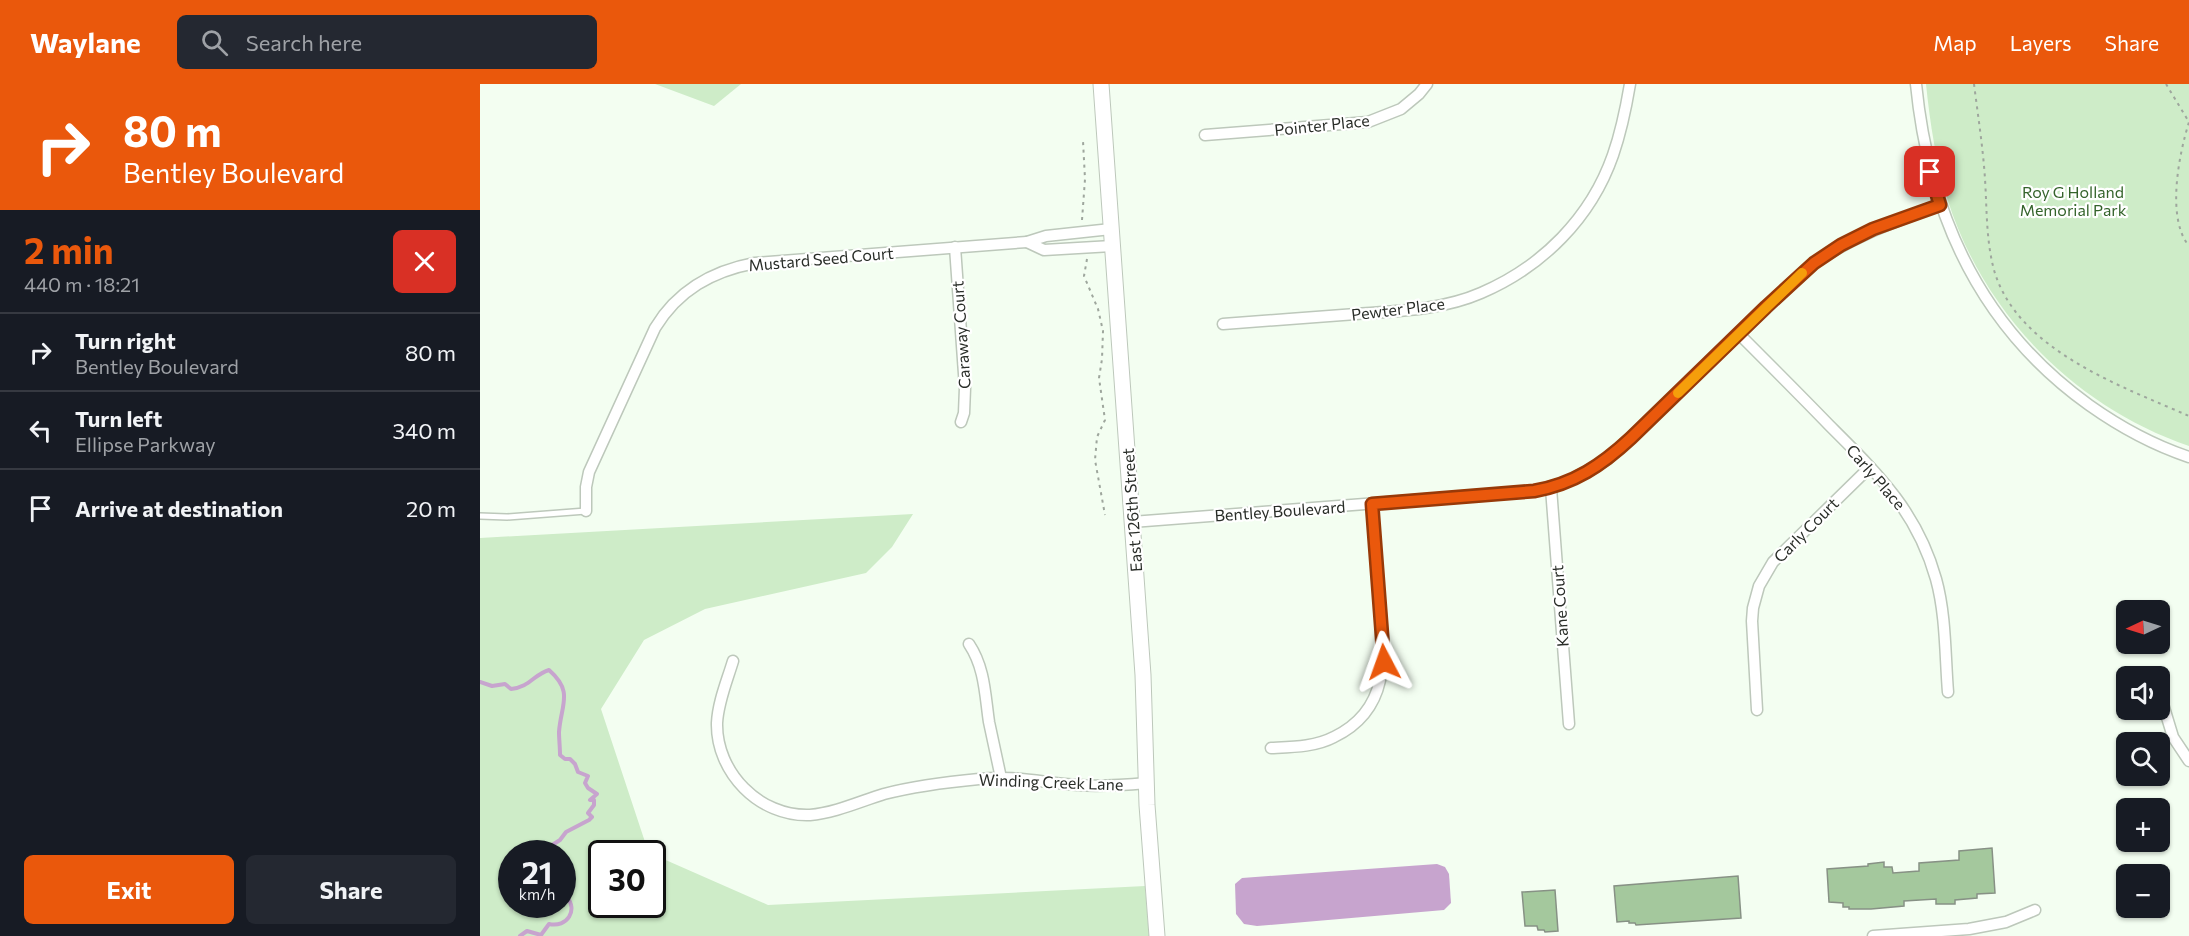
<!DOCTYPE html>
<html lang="en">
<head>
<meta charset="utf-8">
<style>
  body { margin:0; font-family:Commissioner,sans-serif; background:#242831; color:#f1f3f6; height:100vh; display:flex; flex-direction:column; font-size:22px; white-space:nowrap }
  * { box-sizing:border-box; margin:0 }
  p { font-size:20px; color:#9ea1a6 }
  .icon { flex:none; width:33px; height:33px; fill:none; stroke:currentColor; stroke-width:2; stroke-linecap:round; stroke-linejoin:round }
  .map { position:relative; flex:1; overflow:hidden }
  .details { display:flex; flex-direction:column; background:#171b24; width:480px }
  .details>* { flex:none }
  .hud { background:#ea580c; color:#fff; overflow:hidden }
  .needle { width:39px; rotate:266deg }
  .tools { position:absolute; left:1636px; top:516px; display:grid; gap:12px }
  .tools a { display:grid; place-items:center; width:54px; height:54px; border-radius:9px; background:#171b24; box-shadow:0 2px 4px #0004; font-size:30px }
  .speed { position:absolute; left:18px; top:756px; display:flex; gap:12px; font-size:30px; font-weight:700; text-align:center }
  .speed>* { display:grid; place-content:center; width:78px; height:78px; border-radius:50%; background:#171b24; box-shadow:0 2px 4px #0004; line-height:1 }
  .speed small { font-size:15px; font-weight:400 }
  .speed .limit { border:3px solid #111; border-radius:9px; background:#fff; color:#111 }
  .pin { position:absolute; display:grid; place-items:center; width:51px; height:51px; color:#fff; margin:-26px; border-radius:12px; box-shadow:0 3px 9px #0006 }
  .me { position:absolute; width:66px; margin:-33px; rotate:356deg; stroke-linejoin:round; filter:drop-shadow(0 0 4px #0008) }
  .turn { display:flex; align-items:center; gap:21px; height:126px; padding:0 24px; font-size:27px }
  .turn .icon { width:78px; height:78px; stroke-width:2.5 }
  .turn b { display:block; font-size:42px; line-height:51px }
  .round { display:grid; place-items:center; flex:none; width:63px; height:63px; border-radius:9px; background:#242831 }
  .overview { display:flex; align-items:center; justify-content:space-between; height:102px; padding:0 24px }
  h1 { font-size:36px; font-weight:700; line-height:45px; color:#ea580c }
  .action { display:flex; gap:12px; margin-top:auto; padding:12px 24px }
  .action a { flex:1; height:69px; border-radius:9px; background:#ea580c; color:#fff; font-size:24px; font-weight:700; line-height:69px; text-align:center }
  .action a+a { background:#242831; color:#f1f3f6 }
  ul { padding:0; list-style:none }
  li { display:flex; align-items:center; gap:18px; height:78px; padding:0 24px; border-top:2px solid #363941 }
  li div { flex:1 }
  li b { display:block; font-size:22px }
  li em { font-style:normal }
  header { display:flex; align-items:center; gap:36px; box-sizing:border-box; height:84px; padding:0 30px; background:#ea580c; color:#fff }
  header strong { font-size:28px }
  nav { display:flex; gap:33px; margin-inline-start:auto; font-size:21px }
  .search { width:420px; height:54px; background:#242831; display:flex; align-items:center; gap:15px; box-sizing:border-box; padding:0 21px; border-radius:9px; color:#9ea1a6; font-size:22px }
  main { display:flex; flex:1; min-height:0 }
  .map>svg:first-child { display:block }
  .green { fill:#ceecc8; fill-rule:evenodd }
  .water { fill:#c7a4ce }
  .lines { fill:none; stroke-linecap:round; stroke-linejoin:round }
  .stream { stroke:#c7a4ce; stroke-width:4 }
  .building { fill:#a4c89d; stroke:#879185; stroke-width:1.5 }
  .service-casing { stroke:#bdc8bb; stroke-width:8 }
  .minor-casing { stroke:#bdc8bb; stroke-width:13 }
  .secondary-casing { stroke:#bdc8bb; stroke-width:17 }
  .path { stroke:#9ea69d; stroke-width:2; stroke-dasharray:3 4.5; stroke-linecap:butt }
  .service { stroke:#fff; stroke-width:5 }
  .minor { stroke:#fff; stroke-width:10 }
  .secondary { stroke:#fff; stroke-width:15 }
  .route-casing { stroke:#983908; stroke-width:15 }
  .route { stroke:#ea580c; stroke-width:10 }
  .slow { stroke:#f59e0b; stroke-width:10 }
  .labels { text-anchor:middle; stroke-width:4.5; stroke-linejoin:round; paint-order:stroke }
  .street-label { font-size:16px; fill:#292d28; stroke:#fff }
  .park-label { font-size:16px; fill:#34632b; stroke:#fff }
</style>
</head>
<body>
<header>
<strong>Waylane</strong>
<div class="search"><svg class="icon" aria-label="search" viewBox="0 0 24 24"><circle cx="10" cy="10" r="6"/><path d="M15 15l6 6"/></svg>Search here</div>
<nav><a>Map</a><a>Layers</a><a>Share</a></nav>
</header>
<main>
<section class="details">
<div class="hud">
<div class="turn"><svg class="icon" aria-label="right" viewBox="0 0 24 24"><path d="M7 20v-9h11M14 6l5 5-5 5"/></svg><div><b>80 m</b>Bentley Boulevard</div></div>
</div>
<div class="overview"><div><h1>2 min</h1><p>440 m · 18:21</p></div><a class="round" style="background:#d93025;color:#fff"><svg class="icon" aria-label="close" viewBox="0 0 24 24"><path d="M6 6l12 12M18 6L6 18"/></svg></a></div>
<ul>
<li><svg class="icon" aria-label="right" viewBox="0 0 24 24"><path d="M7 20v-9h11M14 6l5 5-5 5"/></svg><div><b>Turn right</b><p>Bentley Boulevard</p></div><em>80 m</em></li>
<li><svg class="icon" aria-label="left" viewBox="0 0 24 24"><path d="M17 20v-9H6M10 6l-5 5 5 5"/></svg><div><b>Turn left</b><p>Ellipse Parkway</p></div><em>340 m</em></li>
<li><svg class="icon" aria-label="arrive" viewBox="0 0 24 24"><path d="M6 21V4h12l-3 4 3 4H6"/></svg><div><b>Arrive at destination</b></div><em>20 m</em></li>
</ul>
<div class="action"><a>Exit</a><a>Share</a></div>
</section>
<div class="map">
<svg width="1709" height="852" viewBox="0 0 1709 852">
  <rect width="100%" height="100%" fill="#f3fef1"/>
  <g class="green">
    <polygon points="175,0 261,0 234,22"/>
    <path d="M1446,0H1709V362C1596,323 1505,232 1468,117C1456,79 1450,39 1446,0Z"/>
    <path d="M433,430L412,463L386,489L225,525L164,556L121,625L168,767L172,770H122V820H172V770L288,821L665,802L669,852H0V454ZM32,770H82V820H32Z"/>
  </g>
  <polygon class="water" points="957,780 965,783 969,790 971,819 964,826 777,842 764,840 756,830 755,800 762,794"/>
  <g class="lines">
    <g class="stream">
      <path d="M0,598L12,602L25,600L31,605C50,603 53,591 69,586C94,608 81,620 79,648C79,655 80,663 80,671L85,675H90L95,680L98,688L108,692L105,699L108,704L117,710L110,716H114V721L108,729L112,733L109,736L86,748L80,756L69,763L70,770"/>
      <path d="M40,852L47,847L61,851L69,840C87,844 99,826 86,812V802L82,800"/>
    </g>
  </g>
  <g class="building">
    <polygon points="1512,764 1515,809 1497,810 1497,814 1475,816 1475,820 1456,820 1456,815 1424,817 1424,822 1391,825 1369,825 1369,823 1363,823 1363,819 1349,818 1347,785 1388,782 1388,780 1404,778 1404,783 1412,783 1413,789 1439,787 1439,779 1479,776 1479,767"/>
    <polygon points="1258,792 1261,834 1156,841 1155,839 1149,839 1149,837 1137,838 1134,802"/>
    <polygon points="1075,806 1078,847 1065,848 1064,846 1058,846 1057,842 1045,842 1042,808"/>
  </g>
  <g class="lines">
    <defs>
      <polyline id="service" points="0,432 27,433 106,427"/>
      <g id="minor">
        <path d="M1436,0C1449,131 1500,243 1609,321C1640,343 1673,361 1709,373"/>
        <polyline points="725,51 888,38 921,25 939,10 947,0"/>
        <polyline points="631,145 566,152 547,158 564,166 632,162"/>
        <polyline points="475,163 485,304 484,329 481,338"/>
        <path d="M743,240C787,237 832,233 876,230C918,227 962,226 1001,209C1062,183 1111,134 1133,71C1141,48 1146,24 1150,0"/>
        <path d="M1259,250C1289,280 1319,310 1349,341C1397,389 1437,427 1456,495C1466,531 1465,571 1468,608"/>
        <polyline points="1071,404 1089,640"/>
        <path d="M106,427V403L109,388L175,244C198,206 232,187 275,179L547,158"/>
        <path d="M652,438L1054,407L1087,398L1128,375L1334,179C1376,151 1414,138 1460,121"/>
        <path d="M489,560C505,584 505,611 509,638C513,657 517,675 521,694"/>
        <path d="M253,577C247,597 238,618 237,639C236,688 279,733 330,731C355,729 381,717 404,710C435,702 467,698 499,695C532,691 565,699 598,701C621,703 644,701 667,699"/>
        <polyline points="1682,617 1693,653 1709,677"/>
        <polyline points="1277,626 1272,537 1273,524 1279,502 1293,478 1390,383"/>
        <path d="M791,664C812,663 835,663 854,653C914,624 904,566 899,512C897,481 894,450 892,420"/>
        <polyline points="1393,852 1489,845 1526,838 1555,826"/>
      </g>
      <polyline id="secondary" points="621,0 663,591 667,721 677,852"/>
    </defs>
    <use href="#service" class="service-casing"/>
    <use href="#minor" class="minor-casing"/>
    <use href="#secondary" class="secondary-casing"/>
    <g class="path">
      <path d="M1494,0C1498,32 1503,64 1505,95C1507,126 1506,156 1514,186C1537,266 1641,302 1709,332"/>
      <path d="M1686,0L1709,38C1699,70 1686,134 1709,162"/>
      <polyline points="602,136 605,95 603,57"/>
      <polyline points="607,175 604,192 618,225 623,247 622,275 619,294 625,336 617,353 615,376 625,431"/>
    </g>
    <use href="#service" class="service"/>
    <use href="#minor" class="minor"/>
    <use href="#secondary" class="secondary"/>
  </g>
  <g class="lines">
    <defs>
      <path id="route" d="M904,578L892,420L1054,407C1094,400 1122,381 1151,354L1286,223L1334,179L1361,161L1393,145L1460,121L1450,88"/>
    </defs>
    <use href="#route" class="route-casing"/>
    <use href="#route" class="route"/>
    <polyline class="slow" points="1198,309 1322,189"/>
  </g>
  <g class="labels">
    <g class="street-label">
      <text transform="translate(842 41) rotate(-6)" y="6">Pointer Place</text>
      <text transform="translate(341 175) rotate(-5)" y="6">Mustard Seed Court</text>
      <text transform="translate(918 225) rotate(-7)" y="6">Pewter Place</text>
      <text transform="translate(481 251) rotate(-94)" y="6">Caraway Court</text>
      <text transform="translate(1396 393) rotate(49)" y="6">Carly Place</text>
      <text transform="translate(652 426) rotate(-94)" y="6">East 126th Street</text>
      <text transform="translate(800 427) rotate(-4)" y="6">Bentley Boulevard</text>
      <text transform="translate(1326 446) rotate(-45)" y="6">Carly Court</text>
      <text transform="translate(1080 522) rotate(-94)" y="6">Kane Court</text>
      <text transform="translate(571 698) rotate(2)" y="6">Winding Creek Lane</text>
    </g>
    <g class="park-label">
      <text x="1593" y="114">Roy G Holland<tspan x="1593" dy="18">Memorial Park</tspan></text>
    </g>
  </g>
</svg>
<div class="tools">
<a><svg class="needle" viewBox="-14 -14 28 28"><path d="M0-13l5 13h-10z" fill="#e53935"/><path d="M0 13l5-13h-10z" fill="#9ea1a6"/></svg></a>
<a><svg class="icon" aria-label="sound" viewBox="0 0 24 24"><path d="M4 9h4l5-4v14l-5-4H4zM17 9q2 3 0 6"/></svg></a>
<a><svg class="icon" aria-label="search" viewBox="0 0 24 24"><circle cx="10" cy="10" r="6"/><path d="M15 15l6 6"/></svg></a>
<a>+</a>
<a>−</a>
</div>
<div class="speed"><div>21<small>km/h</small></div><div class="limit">30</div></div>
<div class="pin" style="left:1450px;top:88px;background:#d93025"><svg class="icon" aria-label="arrive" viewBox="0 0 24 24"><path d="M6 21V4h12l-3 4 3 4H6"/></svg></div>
<svg class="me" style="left:904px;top:578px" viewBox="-20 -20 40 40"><path d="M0-17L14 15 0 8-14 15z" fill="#ea580c" stroke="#fff" stroke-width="4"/></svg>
</div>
</main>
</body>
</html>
